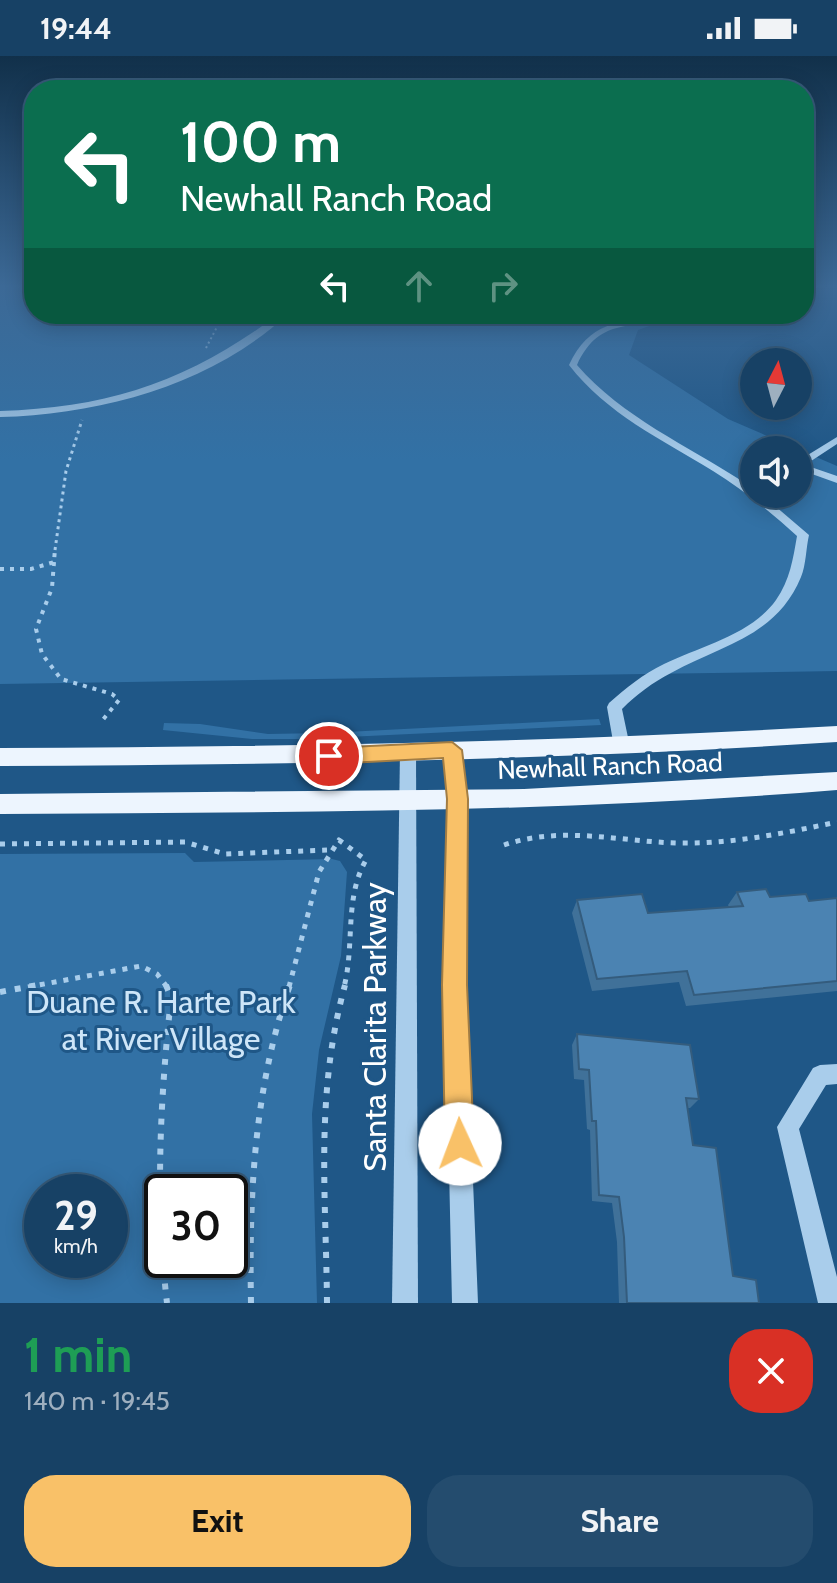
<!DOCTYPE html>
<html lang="en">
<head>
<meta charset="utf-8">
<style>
  body { margin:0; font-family:Cabin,sans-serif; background:#244c6e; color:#f1f3f6; height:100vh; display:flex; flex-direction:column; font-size:30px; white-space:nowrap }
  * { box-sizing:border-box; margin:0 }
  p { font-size:26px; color:#9eafbf }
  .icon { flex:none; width:44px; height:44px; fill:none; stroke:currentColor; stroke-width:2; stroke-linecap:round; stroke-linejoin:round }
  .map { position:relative; height:1247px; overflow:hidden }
  .details { display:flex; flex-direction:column; background:#174165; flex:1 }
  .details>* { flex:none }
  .top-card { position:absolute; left:24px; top:24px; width:790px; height:244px; border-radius:32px; box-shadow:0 4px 20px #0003,0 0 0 2px #365a79; background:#0b6e4f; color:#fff; overflow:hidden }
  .needle { width:52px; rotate:6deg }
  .buttons { position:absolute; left:740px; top:292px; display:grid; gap:16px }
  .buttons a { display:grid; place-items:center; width:72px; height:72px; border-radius:50%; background:#174165; box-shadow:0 4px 20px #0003,0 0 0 2px #365a79; font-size:40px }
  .speed { position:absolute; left:24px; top:1118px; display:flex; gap:16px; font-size:40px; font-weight:700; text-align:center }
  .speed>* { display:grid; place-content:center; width:104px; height:104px; border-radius:50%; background:#174165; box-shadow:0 4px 20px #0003,0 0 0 2px #365a79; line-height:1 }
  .speed small { font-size:20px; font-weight:400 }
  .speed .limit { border:4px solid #111; border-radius:12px; background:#fff; color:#111 }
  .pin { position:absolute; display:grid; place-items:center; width:68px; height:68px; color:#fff; margin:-34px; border:4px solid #fff; border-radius:50%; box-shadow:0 2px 8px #0007 }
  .me { position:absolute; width:88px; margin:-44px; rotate:358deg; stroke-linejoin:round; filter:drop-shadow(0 0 6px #0008) }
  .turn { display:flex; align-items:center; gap:28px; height:168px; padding:0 24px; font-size:36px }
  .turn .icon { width:104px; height:104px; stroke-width:2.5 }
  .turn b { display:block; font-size:56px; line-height:68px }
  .lanes { display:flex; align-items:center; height:76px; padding:0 24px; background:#0003; justify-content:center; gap:40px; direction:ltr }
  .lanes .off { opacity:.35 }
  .round { display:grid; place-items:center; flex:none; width:84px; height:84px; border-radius:32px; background:#244c6e }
  .summary { display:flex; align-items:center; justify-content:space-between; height:136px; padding:0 24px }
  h1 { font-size:48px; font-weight:700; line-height:60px; color:#1e9e55 }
  .button { display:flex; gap:16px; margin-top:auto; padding:16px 24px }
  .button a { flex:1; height:92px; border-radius:32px; background:#f9c168; color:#111; font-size:32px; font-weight:700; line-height:92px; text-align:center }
  .button a+a { background:#244c6e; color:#f1f3f6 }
  .status { display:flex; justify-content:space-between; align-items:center; height:56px; padding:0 40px; background:#174165; direction:ltr }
  .status svg { height:22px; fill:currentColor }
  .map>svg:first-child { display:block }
  .green { fill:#3271a5; fill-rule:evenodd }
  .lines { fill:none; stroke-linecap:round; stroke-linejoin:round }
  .path-far4 { stroke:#a9cdeb; stroke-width:2; stroke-dasharray:2 3; stroke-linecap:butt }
  .path-far3 { stroke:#a9cdeb; stroke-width:3; stroke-dasharray:3 4; stroke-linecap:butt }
  .path-far2 { stroke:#a9cdeb; stroke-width:4; stroke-dasharray:4 6; stroke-linecap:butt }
  .path-far1 { stroke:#a9cdeb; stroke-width:5; stroke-dasharray:5 7; stroke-linecap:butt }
  .path { stroke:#a9cdeb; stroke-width:6; stroke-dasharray:6 9; stroke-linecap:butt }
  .minor { fill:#a9cdeb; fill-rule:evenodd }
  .major { fill:#edf5fe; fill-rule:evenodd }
  .wall { fill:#407199 }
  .building { fill:#4b83b2; stroke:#345c7d; stroke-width:2 }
  .route { fill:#f9c168; stroke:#a27d44; stroke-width:2 }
  .labels { text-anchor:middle; stroke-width:6; stroke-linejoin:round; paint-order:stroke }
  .street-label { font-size:26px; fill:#fff; stroke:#1f5787 }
  .near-park-label { font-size:32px; fill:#cde5f8; stroke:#1f5787 }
  .near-street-label { font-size:32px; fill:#fff; stroke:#1f5787 }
</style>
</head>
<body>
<div class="status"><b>19:44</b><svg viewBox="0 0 49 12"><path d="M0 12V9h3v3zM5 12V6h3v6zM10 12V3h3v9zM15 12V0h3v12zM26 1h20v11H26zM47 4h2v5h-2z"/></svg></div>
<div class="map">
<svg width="837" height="1247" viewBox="0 0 837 1247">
  <rect width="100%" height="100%" fill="#1f5787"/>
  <g class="green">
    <path d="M0,229H34V258H683L638,274L629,299L728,363L837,410V615L0,628ZM754,394H798V438H754Z"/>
    <polygon points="599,663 601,669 347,681 346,676"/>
    <polygon points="164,667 200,668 268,678 324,677 324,683 252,683 163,674"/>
    <path d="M185,797L194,806L332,803L340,805L347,816L341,900L319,994L312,1058L317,1247H0V798ZM110,1136V1204H42V1136ZM230,1136V1204H162V1136Z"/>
  </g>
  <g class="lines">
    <g class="path-far4">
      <polyline points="8,229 34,233"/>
      <polyline points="206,292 218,269 217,258"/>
    </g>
    <polyline class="path-far3" points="55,494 66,415 82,364"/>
    <g class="path-far2">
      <polyline points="54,506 52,532 36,573 42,598 61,623 112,638 119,644 101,666"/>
      <polyline points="0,513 31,513 54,506 55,492"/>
    </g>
    <g class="path-far1">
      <polyline points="0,788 185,786 225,798 327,794"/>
      <path d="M504,789C564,769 619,786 680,787C733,788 785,777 837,766"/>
      <polyline points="28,931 141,910 157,918 167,931"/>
      <path d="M289,931L319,816L339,784L366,804C344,842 355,889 344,931"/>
    </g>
    <g class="path">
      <path d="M166,929L171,942C160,1045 155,1144 167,1247"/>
      <polyline points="0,936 38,929"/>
      <path d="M251,1247C249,1139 254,1032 290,929"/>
      <path d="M327,1247C326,1136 315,1038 345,929"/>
    </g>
    <g class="minor">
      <polygon points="813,229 826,229 804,236 804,232"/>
      <path d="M279,258H288C211,329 102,358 0,361V355C111,352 190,324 279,258Z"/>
      <path d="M660,258H675C635,277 601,257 577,309C623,362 687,389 745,427L754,433V438H761L809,479C806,492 806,509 801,521C776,581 722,589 671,617C652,627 637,638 622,653L630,691L627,695L622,697L617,695L614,691L607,651L609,647C626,632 643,618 664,608C701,590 751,579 776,544C790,524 793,503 797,480C771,456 743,434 713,415C661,383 607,358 569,309C589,266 618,266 660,258Z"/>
      <polygon points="837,381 837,388 805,409 837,420 837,427 798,413 798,405"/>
      <polygon points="452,688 457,690 460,694 466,743 465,929 478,1247 452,1247 445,929 450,743 444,694 447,690"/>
      <polygon points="408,689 413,691 416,695 418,1247 392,1247 400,695 403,691"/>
      <polygon points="837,1008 837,1028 826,1029 799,1073 837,1221 837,1247 818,1247 777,1071 813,1012 820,1009"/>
    </g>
    <g class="major">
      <path d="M837,670V686C557,704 280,709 0,710V692C280,691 558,686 837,670Z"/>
      <path d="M837,716V734C558,757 279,756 0,758V738L524,733Z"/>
    </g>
  </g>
  <g class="wall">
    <polygon points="737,836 770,841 809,845 837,842 837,935 686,950 679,926 592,935 572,857 577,844 648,857 729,851 728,849"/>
    <polygon points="577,978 699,1043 690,1052 688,1052 693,1089 733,1220 759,1247 619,1247 617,1186 612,1147 592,1145 590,1074 587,1073 584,1024 574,1023 572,989"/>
  </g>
  <g class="building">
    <polygon points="766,833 770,841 806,838 809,845 837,842 837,925 694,939 687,915 597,923 577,844 642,838 648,857 743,850 737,836"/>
    <polygon points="577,978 690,989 699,1043 686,1042 693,1089 716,1092 733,1220 756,1224 759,1247 627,1247 624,1181 619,1141 599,1139 596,1065 592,1065 589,1014 579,1013"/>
  </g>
  <linearGradient id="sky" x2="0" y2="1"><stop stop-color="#11304a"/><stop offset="0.57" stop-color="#3c6996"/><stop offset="1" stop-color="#3c6996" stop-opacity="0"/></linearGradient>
  <rect width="837" height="404" fill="url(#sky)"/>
  <polygon class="route" points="452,686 462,694 468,743 467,929 474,1088 470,1098 460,1103 449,1098 445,1088 442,929 447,743 443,702 329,708 319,700 329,692"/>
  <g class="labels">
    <g class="street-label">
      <text transform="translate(610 710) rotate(-2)" y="9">Newhall Ranch Road</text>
    </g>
    <g class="near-park-label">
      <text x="161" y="957">Duane R. Harte Park<tspan x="161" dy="37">at River Village</tspan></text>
    </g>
    <g class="near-street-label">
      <text transform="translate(375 971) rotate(-90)" y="11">Santa Clarita Parkway</text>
    </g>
  </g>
</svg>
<div class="buttons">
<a><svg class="needle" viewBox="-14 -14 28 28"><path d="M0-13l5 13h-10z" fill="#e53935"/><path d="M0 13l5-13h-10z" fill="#9eafbf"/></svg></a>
<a><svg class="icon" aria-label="sound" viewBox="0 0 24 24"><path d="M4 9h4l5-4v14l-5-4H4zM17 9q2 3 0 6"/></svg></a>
</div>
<div class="speed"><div>29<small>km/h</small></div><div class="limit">30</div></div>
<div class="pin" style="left:329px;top:700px;background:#d93025"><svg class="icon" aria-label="arrive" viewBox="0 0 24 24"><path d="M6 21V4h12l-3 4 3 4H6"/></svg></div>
<svg class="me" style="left:460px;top:1088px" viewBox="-20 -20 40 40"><circle r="19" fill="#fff"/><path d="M0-13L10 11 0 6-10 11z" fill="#f9c168"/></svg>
<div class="top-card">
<div class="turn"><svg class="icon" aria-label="left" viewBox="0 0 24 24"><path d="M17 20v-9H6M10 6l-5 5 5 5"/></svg><div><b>100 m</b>Newhall Ranch Road</div></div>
<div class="lanes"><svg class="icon" aria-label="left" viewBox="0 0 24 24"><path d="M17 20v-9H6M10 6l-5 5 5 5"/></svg><svg class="icon off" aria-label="ahead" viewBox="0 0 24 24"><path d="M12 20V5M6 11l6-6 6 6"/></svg><svg class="icon off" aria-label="right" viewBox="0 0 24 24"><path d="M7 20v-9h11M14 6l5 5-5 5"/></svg></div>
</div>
</div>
<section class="details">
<div class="summary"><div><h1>1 min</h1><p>140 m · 19:45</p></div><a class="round" style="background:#d93025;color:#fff"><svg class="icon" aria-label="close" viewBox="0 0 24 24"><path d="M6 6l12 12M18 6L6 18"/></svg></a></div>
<div class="button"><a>Exit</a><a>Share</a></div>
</section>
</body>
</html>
